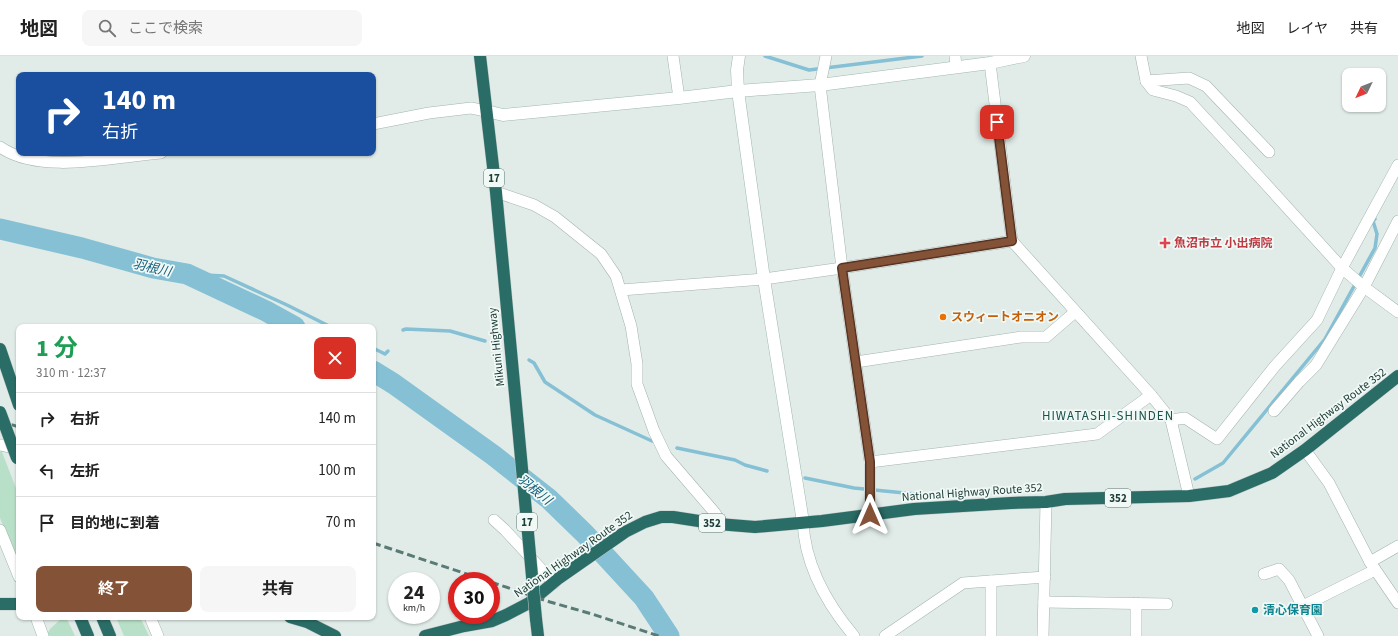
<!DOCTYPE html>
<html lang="ja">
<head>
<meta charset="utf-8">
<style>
  body { margin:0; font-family:"Source Sans 3","Noto Sans JP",sans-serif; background:#f6f6f6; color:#222; height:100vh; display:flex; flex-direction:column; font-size:15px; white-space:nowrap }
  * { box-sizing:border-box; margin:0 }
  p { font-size:13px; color:#767676 }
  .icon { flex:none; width:22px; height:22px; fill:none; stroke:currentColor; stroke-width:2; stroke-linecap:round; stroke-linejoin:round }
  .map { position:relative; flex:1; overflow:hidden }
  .sheet { position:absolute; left:16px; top:268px; width:360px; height:296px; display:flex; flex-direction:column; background:#fff; border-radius:8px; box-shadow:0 1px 3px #0004 }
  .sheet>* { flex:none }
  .banner { position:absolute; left:16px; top:16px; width:360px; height:84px; border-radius:8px; box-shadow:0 1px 3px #0004; background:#1a4fa0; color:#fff; overflow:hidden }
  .needle { width:26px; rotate:227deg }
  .controls { position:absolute; left:1342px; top:12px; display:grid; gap:8px }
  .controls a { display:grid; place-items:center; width:44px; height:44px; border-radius:8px; background:#fff; box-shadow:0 1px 3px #0004; font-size:20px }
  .speed { position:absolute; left:388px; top:516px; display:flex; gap:8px; font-size:20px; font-weight:700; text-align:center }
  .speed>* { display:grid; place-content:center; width:52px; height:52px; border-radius:50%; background:#fff; box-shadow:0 1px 3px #0004; line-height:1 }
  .speed small { font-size:10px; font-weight:400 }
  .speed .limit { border:6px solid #d22; background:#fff; color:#111 }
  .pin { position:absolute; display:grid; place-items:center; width:34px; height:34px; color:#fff; margin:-17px; border-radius:8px; box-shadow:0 2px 6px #0006 }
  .me { position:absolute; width:44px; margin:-22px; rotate:0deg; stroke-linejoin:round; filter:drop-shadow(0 0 3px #0008) }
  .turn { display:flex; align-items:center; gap:14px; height:84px; padding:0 20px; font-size:18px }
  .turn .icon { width:52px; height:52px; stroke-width:2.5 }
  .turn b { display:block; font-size:28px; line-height:34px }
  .round { display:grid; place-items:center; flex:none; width:42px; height:42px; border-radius:8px; background:#f6f6f6 }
  .overview { display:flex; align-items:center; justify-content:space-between; height:68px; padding:0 20px }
  h1 { font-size:24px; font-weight:700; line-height:30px; color:#1e9e55 }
  .action { display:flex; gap:8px; margin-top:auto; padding:8px 20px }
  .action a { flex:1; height:46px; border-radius:8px; background:#845237; color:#fff; font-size:16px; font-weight:700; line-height:46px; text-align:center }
  .action a+a { background:#f6f6f6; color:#222 }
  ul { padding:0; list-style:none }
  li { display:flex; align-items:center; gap:12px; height:52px; padding:0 20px; border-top:1px solid #e0e0e0 }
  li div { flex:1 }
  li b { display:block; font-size:15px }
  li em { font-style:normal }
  header { display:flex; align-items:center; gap:24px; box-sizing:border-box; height:56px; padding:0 20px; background:#fff; border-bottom:1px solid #e0e0e0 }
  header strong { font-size:19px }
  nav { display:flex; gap:22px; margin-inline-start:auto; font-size:14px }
  .search { width:280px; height:36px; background:#f6f6f6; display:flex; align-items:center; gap:10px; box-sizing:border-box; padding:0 14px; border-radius:8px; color:#767676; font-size:15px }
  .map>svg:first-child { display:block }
  .green { fill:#b8dfc7 }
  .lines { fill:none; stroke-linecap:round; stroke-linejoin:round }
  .stream { stroke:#85c0d5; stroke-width:3.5 }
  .river { stroke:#85c0d5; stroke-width:21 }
  .street-casing { stroke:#a3b4b0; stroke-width:12 }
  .secondary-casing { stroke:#9eb9b2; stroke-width:13 }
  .highway-casing { stroke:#c1c9c8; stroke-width:13 }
  .street { stroke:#fff; stroke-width:11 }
  .secondary { stroke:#fff; stroke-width:12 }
  .highway { stroke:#2a6c66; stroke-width:12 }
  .rail { stroke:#5a7a75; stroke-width:3; stroke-dasharray:8 4; stroke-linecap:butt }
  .highway-bridge-casing { stroke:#c1c9c8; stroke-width:13; stroke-linecap:butt }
  .highway-bridge { stroke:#2a6c66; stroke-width:12 }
  .route-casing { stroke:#563524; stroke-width:10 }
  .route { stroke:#845237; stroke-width:7 }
  .health-dot { fill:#e0444e; stroke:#f1f9f6; stroke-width:1.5 }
  .food-dot { fill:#e8710a; stroke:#f1f9f6; stroke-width:1.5 }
  .culture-dot { fill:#0f9aa8; stroke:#f1f9f6; stroke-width:1.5 }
  .labels { text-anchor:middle; stroke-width:3.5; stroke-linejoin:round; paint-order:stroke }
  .shield { fill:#f1f9f6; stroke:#5f7672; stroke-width:1 }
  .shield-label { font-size:11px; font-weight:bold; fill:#203e39 }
  .health-label { font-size:12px; font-weight:bold; fill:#be3a42; stroke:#f1f9f6; text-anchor:start }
  .food-label { font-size:12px; font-weight:bold; fill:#c56008; stroke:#f1f9f6; text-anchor:start }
  .street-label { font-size:12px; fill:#203e39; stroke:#f1f9f6 }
  .culture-label { font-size:12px; font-weight:bold; fill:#0d838f; stroke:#f1f9f6; text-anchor:start }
  .water-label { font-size:13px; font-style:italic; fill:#16617e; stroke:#f1f9f6 }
  .neighbourhood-label { font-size:13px; letter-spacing:1px; fill:#1b524a; stroke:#f1f9f6 }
</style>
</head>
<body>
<header>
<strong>地図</strong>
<div class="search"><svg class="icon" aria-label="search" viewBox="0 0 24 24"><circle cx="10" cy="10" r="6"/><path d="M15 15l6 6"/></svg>ここで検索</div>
<nav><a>地図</a><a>レイヤ</a><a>共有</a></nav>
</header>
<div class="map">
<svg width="1398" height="580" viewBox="0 0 1398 580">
  <rect width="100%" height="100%" fill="#e1ece8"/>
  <g class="green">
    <polygon points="0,396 2,396 19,440 19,509 0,462"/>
    <polygon points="63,561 66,561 75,580 48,580 47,578 50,573"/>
    <polygon points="116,561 140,561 149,580 124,580"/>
  </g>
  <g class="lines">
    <g class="stream">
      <polyline points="765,0 809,14 922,0"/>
      <polyline points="187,218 224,220 287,249 331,271"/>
      <polyline points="403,274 406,273 450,275 485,285"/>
      <polyline points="373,292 385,298 388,295"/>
      <polyline points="529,304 534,307 545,326 595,359 652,385"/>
      <polyline points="677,392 735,404 745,409 767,415"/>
      <polyline points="805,422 854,432 915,438"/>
      <polyline points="1195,423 1223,407 1325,283 1375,192 1377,178 1373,165 1375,163"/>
    </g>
    <g class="river">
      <polyline points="0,173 82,192 153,212 187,218 266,255 295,271"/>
      <polyline points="373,315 394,328 493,399 549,443 585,478 644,542 669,580"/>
    </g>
    <defs>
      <g id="street">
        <polyline points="673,0 679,42"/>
        <polyline points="826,0 820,29 842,212 870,406 870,459"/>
        <polyline points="955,0 956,10"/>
        <polyline points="1141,0 1146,25 1153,34 1176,40 1190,46 1263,125 1342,212 1364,231 1398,256"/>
        <polyline points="990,7 1012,185 1151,339 1171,364 1189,440"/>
        <polyline points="1146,25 1189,22 1206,30 1269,96"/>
        <polyline points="373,68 429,57 471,52 486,55"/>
        <path d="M0,91C40,119 114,101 161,97"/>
        <polyline points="496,136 534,149 555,161 601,198 616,220 631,270 637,308 637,328 654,375 666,400 715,457 718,462 718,468"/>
        <polyline points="621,234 764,223 842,212 1012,185"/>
        <polyline points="856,306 1021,281 1046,281 1075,256"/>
        <polyline points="1274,355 1299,326 1316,309 1364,231 1398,165"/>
        <polyline points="1171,364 1185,362 1217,383 1275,310 1317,264 1342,212 1398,109"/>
        <polyline points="0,389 19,393"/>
        <polyline points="1305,394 1329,427 1370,506 1398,547"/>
        <polyline points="870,406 1097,378 1151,339"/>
        <polyline points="494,464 505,474 554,527"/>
        <path d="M803,466C805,509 827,548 854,580"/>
        <polyline points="0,474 19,521"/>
        <polyline points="1370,506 1398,490"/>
        <polyline points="1264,518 1279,513 1289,524 1318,580"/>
        <polyline points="1044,546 1167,548"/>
        <polyline points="1303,550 1375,514"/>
        <polyline points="36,561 43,580"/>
        <polyline points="150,561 158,580"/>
        <polyline points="885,580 963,527 1045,521"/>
        <polyline points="991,580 991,525"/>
        <polyline points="1043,580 1046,446"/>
        <polyline points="1136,580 1136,547"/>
      </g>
      <g id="secondary">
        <polyline points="739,0 737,14 738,35 764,223 803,466"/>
        <polyline points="486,55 503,59 679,42 738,35 820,29 990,7 1024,0"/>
      </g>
      <g id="highway">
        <polyline points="480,0 496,136 518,370"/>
        <polyline points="0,293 19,349"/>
        <polyline points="0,548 19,548"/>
        <polyline points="80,561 88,580"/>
        <polyline points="102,561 110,580"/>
        <polyline points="290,561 307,566 335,580"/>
        <polyline points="536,563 538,580"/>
        <polyline points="425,580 464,570 492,565 506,559 529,547 559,522 625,476 645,466 661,461 673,461 718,468 755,471 822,465 914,453 1011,447 1046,446 1065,443 1189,440 1229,435 1272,417 1305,394 1398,320"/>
      </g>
    </defs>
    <use href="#street" class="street-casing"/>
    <use href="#secondary" class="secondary-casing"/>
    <use href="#highway" class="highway-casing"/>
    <use href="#street" class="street"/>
    <use href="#secondary" class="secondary"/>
    <use href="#highway" class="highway"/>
    <g class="rail">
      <polyline points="0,365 19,371"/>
      <polyline points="373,487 488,525"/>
      <polyline points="491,526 550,546 592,558 659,580"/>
    </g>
    <defs>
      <g id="highway-bridge">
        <polyline points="0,356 17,402"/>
        <polyline points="518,370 536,563"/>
      </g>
    </defs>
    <use href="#highway-bridge" class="highway-bridge-casing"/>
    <use href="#highway-bridge" class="highway-bridge"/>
  </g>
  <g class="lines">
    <defs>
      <polyline id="route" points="870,459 870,406 842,212 1012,185 997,66"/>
    </defs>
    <use href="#route" class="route-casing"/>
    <use href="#route" class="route"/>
  </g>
  <path class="health-dot" d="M1163 181h4v4h4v4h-4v4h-4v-4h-4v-4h4z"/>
  <circle class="food-dot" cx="943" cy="261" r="4"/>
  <circle class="culture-dot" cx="1255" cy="554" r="4"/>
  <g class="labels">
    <g class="shield">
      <rect x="484" y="113" width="20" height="18" rx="3"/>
      <rect x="1105" y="433" width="26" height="18" rx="3"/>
      <rect x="517" y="457" width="20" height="18" rx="3"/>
      <rect x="699" y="458" width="26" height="18" rx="3"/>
    </g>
    <g class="shield-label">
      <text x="494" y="126">17</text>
      <text x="1118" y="446">352</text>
      <text x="527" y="470">17</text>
      <text x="712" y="471">352</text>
    </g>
    <g class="health-label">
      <text x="1174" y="191">魚沼市立 小出病院</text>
    </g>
    <g class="food-label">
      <text x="951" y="265">スウィートオニオン</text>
    </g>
    <g class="street-label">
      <text transform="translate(496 291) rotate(-96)" y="4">Mikuni Highway</text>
      <text transform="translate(1328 357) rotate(-37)" y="4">National Highway Route 352</text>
      <text transform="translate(972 436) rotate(-4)" y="4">National Highway Route 352</text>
      <text transform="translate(573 498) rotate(-35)" y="4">National Highway Route 352</text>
    </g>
    <g class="culture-label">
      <text x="1263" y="558">清心保育園</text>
    </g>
    <g class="water-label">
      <text transform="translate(152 211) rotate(13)" y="5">羽根川</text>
      <text transform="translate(535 433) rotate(39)" y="5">羽根川</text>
    </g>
    <g class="neighbourhood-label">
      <text x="1108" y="364">HIWATASHI-SHINDEN</text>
    </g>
  </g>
</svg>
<div class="controls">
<a><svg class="needle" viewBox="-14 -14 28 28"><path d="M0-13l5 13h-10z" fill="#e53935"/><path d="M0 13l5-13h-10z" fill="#767676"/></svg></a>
</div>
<div class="speed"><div>24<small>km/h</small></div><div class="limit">30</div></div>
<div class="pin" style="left:997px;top:66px;background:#d93025"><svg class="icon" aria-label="arrive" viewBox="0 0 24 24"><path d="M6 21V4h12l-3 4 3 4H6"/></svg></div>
<svg class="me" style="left:870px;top:459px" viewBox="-20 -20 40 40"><path d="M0-17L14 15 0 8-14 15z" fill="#845237" stroke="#fff" stroke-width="4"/></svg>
<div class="banner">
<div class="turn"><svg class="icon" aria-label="right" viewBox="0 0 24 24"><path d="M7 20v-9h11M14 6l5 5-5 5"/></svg><div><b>140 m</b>右折</div></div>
</div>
<section class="sheet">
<div class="overview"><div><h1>1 分</h1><p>310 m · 12:37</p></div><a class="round" style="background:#d93025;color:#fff"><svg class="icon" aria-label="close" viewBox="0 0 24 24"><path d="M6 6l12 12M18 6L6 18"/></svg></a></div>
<ul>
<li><svg class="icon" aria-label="right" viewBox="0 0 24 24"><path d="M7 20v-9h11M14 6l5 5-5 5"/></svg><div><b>右折</b></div><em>140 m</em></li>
<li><svg class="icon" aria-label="left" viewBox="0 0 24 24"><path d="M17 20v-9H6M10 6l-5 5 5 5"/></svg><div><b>左折</b></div><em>100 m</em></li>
<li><svg class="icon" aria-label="arrive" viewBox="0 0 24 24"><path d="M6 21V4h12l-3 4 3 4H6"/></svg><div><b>目的地に到着</b></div><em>70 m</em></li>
</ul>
<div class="action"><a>終了</a><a>共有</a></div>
</section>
</div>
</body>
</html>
